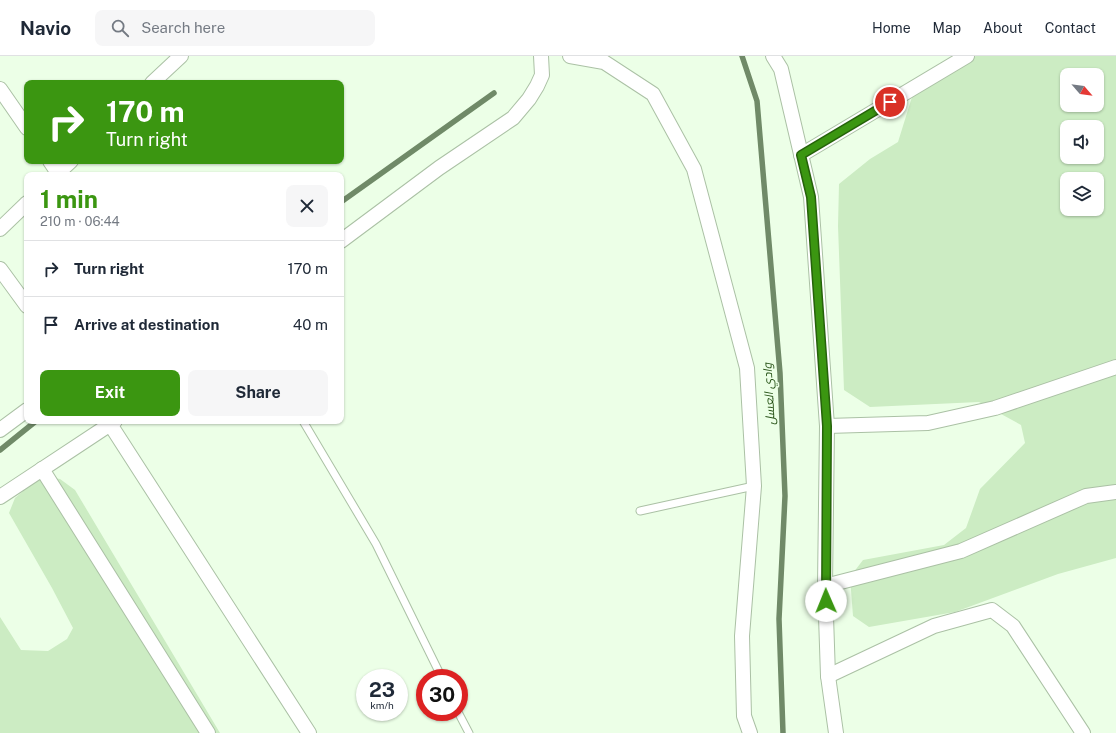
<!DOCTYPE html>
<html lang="en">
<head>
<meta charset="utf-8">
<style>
  body { margin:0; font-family:"Public Sans",Cairo,sans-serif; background:#f6f6f7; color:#1f2937; height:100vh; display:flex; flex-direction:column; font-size:15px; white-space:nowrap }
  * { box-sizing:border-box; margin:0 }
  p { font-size:13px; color:#747a83 }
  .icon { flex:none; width:22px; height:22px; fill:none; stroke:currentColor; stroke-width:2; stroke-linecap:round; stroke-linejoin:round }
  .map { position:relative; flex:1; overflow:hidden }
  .sheet { position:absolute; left:24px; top:116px; width:320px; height:252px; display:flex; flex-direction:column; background:#fff; border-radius:8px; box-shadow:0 1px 3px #0004 }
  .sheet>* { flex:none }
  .hud { position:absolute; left:24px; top:24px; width:320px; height:84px; border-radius:8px; box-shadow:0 1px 3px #0004; background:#3b9611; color:#fff; overflow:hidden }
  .needle { width:26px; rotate:118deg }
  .buttons { position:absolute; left:1060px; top:12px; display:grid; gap:8px }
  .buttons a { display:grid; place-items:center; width:44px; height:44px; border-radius:8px; background:#fff; box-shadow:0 1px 3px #0004; font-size:20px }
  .speed { position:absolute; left:356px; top:613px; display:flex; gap:8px; font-size:20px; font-weight:700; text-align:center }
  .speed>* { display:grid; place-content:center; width:52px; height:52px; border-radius:50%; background:#fff; box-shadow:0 1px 3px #0004; line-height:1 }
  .speed small { font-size:10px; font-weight:400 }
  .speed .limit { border:6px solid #d22; background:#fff; color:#111 }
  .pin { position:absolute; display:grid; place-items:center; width:34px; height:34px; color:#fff; margin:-17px; border:2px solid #fff; border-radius:50%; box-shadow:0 1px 4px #0007 }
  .me { position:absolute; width:44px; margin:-22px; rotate:359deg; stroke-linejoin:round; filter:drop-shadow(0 0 3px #0008) }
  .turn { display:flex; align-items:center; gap:14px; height:84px; padding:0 16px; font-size:18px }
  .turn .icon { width:52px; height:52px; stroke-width:2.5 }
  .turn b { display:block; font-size:28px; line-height:34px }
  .round { display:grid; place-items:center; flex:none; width:42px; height:42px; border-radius:8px; background:#f6f6f7 }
  .summary { display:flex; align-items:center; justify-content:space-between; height:68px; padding:0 16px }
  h1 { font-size:24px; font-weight:700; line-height:30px; color:#3b9611 }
  .primary-button { display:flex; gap:8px; margin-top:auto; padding:8px 16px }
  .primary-button a { flex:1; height:46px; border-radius:8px; background:#3b9611; color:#fff; font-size:16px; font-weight:700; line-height:46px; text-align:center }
  .primary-button a+a { background:#f6f6f7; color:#1f2937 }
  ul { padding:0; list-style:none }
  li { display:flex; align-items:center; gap:12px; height:56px; padding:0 16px; border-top:1px solid #e0e1e3 }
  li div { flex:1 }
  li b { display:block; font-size:15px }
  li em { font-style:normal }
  header { display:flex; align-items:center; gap:24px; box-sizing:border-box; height:56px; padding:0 20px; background:#fff; border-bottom:1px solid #e0e1e3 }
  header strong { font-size:19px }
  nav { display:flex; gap:22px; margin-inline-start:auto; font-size:14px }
  .search { width:280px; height:36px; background:#f6f6f7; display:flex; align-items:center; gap:10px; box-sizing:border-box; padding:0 14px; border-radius:8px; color:#747a83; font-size:15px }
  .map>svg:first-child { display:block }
  .green { fill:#ccecc3; fill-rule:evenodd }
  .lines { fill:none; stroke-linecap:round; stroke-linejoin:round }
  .stream { stroke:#708a68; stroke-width:5.5 }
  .service-casing { stroke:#abc1a5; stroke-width:9 }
  .minor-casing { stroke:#abc1a5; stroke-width:16 }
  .service { stroke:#fff; stroke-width:7 }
  .minor { stroke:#fff; stroke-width:14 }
  .route-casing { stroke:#26620b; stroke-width:10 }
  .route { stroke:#3b9611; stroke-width:7 }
  .labels { text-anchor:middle; stroke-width:3; stroke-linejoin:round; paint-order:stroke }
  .water-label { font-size:12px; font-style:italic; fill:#234f13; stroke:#ecffe7 }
</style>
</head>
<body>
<header>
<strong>Navio</strong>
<div class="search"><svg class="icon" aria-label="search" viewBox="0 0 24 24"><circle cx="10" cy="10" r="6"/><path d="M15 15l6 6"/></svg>Search here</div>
<nav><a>Home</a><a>Map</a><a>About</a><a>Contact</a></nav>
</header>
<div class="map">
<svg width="1116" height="677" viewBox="0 0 1116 677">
  <rect width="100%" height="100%" fill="#ecffe7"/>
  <g class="green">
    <path d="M976,0H1116V502L1058,518L955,556L869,571L853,560L850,521L863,504L944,489L966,472L980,433L1025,387L1021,369L979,346L870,351L844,334L838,170L839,128L870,103L898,86L912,41L969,2ZM1067,19H1097V49H1067ZM1067,71H1097V101H1067ZM1067,123H1097V153H1067Z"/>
    <polygon points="41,420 60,423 75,434 220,677 0,677 0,561 21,594 48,595 67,583 73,572 52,532 9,457 15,442"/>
  </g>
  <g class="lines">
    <g class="stream">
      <polyline points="742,0 757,45 780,317 785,440 779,563 783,677"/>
      <polyline points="341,146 494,37"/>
      <polyline points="0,394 36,365"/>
    </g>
    <defs>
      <g id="service">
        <polyline points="303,365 376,488 442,622"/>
        <polyline points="640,455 754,430"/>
        <polyline points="458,656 469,677"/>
      </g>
      <g id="minor">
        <polyline points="570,0 604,6 653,38 694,113 747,312 754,430 742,580 744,660 750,677"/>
        <polyline points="773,0 781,13 811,141 827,370 825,530 828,620 836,677"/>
        <polyline points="152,27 181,0"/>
        <polyline points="0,33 27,72"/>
        <polyline points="801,99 967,0"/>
        <polyline points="50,105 58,117"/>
        <polyline points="56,119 71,105"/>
        <polyline points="0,173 27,147"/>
        <polyline points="341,185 439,112 513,62 529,43 537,30 542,19 541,0"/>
        <polyline points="0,213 27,250"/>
        <polyline points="108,365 309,677"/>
        <polyline points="827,370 928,367 995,352 1116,311"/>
        <polyline points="0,374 27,354"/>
        <polyline points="42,413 208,677"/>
        <polyline points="0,441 115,365"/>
        <polyline points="825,530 961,495 1086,440 1116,436"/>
        <polyline points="828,620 934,570 992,554 1013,570 1083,677"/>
      </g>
    </defs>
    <use href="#service" class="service-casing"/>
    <use href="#minor" class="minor-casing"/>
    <use href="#service" class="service"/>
    <use href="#minor" class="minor"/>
  </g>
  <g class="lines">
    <defs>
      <polyline id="route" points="826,545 827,370 811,141 801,99 890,46"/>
    </defs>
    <use href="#route" class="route-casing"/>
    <use href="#route" class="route"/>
  </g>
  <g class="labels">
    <g class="water-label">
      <text transform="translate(769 338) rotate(-93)" y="4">وادي العسل</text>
    </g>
  </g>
</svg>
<div class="buttons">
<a><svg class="needle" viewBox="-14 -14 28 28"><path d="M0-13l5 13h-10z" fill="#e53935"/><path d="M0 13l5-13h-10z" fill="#747a83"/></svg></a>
<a><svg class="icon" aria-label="sound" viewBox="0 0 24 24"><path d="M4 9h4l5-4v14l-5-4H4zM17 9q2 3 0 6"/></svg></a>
<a><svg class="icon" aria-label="layers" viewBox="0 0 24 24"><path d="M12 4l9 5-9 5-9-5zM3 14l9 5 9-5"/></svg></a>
</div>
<div class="speed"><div>23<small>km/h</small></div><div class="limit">30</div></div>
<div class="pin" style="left:890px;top:46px;background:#d93025"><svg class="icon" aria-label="arrive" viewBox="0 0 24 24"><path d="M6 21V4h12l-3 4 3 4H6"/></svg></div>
<svg class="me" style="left:826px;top:545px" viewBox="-20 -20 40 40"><circle r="19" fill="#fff"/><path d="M0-13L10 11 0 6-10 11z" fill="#3b9611"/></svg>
<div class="hud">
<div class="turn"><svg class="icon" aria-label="right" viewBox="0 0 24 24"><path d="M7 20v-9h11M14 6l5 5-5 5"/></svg><div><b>170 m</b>Turn right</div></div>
</div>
<section class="sheet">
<div class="summary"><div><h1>1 min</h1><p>210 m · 06:44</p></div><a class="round"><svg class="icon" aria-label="close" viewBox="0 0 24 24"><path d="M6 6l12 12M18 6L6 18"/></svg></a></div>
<ul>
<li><svg class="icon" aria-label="right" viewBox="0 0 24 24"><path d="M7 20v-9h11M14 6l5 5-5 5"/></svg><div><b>Turn right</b></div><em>170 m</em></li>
<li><svg class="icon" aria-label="arrive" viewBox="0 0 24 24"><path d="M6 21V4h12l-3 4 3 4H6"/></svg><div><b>Arrive at destination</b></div><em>40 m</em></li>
</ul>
<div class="primary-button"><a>Exit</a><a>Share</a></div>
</section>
</div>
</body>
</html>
